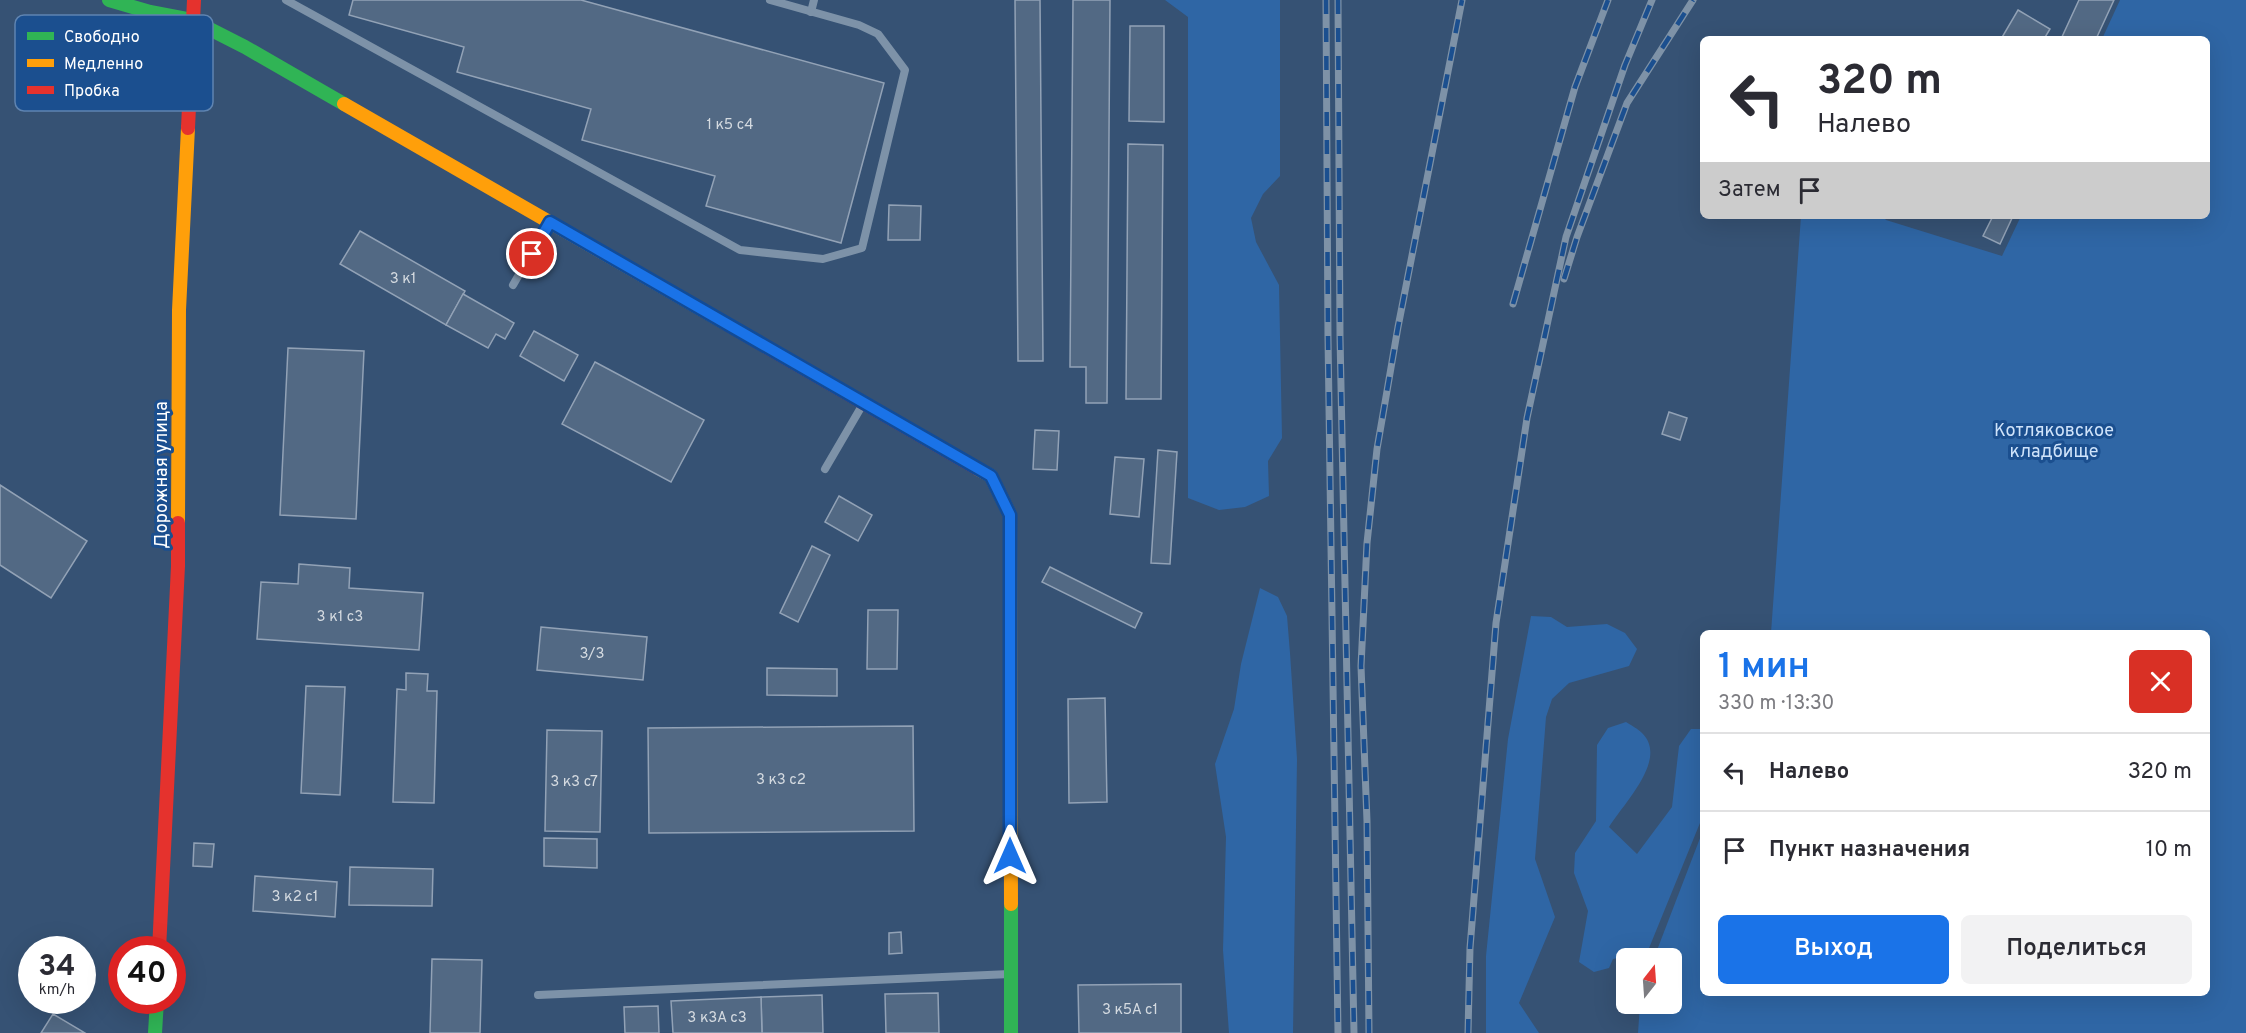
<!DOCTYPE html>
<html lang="ru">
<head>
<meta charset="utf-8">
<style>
  body { margin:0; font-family:Overpass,sans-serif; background:#f2f2f3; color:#2b2b33; height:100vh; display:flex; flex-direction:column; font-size:22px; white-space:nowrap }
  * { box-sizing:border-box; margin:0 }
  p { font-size:20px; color:#7c7c81 }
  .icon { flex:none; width:33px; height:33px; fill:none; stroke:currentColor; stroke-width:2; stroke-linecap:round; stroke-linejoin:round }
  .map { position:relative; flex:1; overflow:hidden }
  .side { position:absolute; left:1700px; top:630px; width:510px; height:366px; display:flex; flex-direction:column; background:#fff; border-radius:9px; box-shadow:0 6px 24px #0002 }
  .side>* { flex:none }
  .banner { position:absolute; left:1700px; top:36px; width:510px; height:183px; border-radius:9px; box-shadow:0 6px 24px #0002; background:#fff; color:#2b2b33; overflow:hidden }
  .needle { width:39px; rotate:17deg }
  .fabs { position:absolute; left:1616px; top:948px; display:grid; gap:12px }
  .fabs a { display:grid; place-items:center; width:66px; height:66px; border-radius:9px; background:#fff; box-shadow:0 6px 24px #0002; font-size:30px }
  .speed { position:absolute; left:18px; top:936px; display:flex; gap:12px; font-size:30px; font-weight:700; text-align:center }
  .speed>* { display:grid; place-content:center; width:78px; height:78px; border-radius:50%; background:#fff; box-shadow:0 6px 24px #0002; line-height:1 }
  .speed small { font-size:15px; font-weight:400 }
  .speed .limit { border:9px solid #d22; background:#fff; color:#111 }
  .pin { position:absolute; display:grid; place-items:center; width:51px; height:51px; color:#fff; margin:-26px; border:3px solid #fff; border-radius:50%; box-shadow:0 2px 6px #0007 }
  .me { position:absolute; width:66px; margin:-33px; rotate:0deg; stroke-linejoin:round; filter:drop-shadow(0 0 4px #0008) }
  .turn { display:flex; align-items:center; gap:21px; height:126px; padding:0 18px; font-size:27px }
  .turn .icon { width:78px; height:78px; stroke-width:2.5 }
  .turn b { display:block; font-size:42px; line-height:51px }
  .then { display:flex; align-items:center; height:57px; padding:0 18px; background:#0003; gap:12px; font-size:22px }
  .round { display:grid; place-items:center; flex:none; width:63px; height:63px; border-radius:9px; background:#f2f2f3 }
  .headline { display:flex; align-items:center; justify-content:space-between; height:102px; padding:0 18px }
  h1 { font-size:36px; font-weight:600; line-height:45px; color:#1a73e8 }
  .action { display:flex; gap:12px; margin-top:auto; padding:12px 18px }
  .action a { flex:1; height:69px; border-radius:9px; background:#1a73e8; color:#fff; font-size:24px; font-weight:600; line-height:69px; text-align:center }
  .action a+a { background:#f2f2f3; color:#2b2b33 }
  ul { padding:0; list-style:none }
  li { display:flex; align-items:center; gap:18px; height:78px; padding:0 18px; border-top:2px solid #e1e1e2 }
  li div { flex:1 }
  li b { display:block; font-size:22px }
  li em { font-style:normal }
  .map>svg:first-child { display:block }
  .green { fill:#2f66a5 }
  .building { fill:#526984; stroke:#92a2b6; stroke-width:1.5 }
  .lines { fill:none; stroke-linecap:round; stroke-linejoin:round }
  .lane { stroke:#7d92a8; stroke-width:8 }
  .fast { stroke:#30b455; stroke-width:14 }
  .slow { stroke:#ff9f0a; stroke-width:14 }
  .jam { stroke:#e5322d; stroke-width:14 }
  .rail-casing { stroke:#7e92a7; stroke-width:7 }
  .rail { stroke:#1b4f8f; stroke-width:4.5; stroke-dasharray:14; stroke-linecap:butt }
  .route-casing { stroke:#114b97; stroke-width:15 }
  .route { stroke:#1a73e8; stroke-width:10 }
  .labels { text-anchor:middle; stroke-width:6; stroke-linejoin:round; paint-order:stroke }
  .number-label { font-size:15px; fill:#d4dae0 }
  .park-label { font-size:18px; fill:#cfe3fa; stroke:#1b4f8f }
  .street-label { font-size:18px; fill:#fff; stroke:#1b4f8f }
  .key { fill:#1b4f8f; stroke:#5f84b1; stroke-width:1.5 }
  .key-label { font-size:16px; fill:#fff }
</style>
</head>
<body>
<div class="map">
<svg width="2246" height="1033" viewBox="0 0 2246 1033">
  <rect width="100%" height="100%" fill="#365274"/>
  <g class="green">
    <polygon points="1165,0 1280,0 1280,176 1263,194 1251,218 1256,242 1279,285 1282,438 1268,461 1269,496 1245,507 1219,510 1188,498 1188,17"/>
    <polygon points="2120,0 2246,0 2246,1033 1638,1033 1640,1004 1671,1004 1671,958 1654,958 1702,833 1702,993 2206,993 2206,633 1771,633 1801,216 1882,216 1886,220 2002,256 2021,216 2206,216 2206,39 2102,39"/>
    <polygon points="1260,588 1278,597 1287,616 1290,653 1297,759 1293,1033 1229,1033 1223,950 1226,837 1215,764 1234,709 1241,664"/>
    <polygon points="1531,616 1551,617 1567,627 1607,624 1625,633 1637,649 1629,666 1569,683 1552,699 1546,717 1535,859 1555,917 1519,1003 1539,1033 1486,1033 1486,956 1508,739"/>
    <path d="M1626,722C1631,725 1638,729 1642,733C1669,759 1623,804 1609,827L1637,854L1672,807L1679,746L1691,729H1702V818L1645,958H1633L1632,955L1613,959L1609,968L1594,972L1579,962L1588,911L1574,873L1575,853L1596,821L1597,745L1608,728Z"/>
  </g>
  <g class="building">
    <polygon points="353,0 581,0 884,83 841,243 706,206 715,176 582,140 591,109 457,72 464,47 349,15"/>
    <polygon points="1015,0 1040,0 1043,361 1018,361"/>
    <polygon points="1073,0 1110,0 1107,403 1086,403 1086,367 1070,367"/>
    <polygon points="2079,0 2114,0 2096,39 2061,39"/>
    <polygon points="2018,10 2050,29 2044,39 2001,39"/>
    <polygon points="1130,26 1164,26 1164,122 1129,121"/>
    <polygon points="1128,144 1163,145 1161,399 1126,399"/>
    <polygon points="889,205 921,206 920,240 888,240"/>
    <polygon points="1993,216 2013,216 2000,244 1983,236"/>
    <polygon points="360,231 465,291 446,325 340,264"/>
    <polygon points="463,294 514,323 505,339 496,334 488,348 446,325"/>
    <polygon points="534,331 578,355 564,381 520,356"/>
    <polygon points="288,348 364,351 356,519 280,515"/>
    <polygon points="595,362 704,420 671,482 562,424"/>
    <polygon points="1669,412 1687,418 1680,440 1662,434"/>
    <polygon points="1035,430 1059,431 1057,470 1033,469"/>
    <polygon points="1158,450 1177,452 1170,564 1151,563"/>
    <polygon points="1115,457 1144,459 1139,517 1110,514"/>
    <polygon points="0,485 87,541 51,598 0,565"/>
    <polygon points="839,496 872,515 858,541 825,522"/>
    <polygon points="812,546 830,555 798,622 780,613"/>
    <polygon points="299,564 350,568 349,588 423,593 419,650 257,639 261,582 298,584"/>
    <polygon points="1050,567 1142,613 1135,628 1042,582"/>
    <polygon points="868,610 898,610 897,669 867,669"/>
    <polygon points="541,627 647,637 643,680 537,670"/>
    <polygon points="767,668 837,669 837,696 767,695"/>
    <polygon points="406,673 428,674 427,691 437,691 434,803 393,802 397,689 406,690"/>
    <polygon points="306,686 345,687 340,795 301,793"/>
    <polygon points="1105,698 1107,802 1069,803 1068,699"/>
    <polygon points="913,726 914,831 649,833 648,728"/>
    <polygon points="547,730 602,731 600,832 545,831"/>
    <polygon points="544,838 597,839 597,868 544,866"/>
    <polygon points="194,843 214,844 212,867 193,866"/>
    <polygon points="350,867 433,869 432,906 349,905"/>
    <polygon points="255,876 337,882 335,917 253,911"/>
    <polygon points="901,932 902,953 889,954 889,933"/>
    <polygon points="432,959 482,960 480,1033 430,1033"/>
    <polygon points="1181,984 1181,1033 1079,1033 1078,985"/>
    <polygon points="938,993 939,1033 886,1033 885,994"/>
    <polygon points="822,995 823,1033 762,1033 761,997"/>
    <polygon points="761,997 762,1033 673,1033 671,1001"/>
    <polygon points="658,1006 659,1033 625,1033 624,1007"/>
    <polygon points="53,1014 85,1033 41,1033"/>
  </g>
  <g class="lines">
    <g class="lane">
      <polyline points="286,0 740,250 823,259 862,248 905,70 878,34 859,25 770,0"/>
      <polyline points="811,12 814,0"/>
      <polyline points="513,285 549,223"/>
      <polyline points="825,469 863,404"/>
      <polyline points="538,995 1010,974"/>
    </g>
    <g class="fast">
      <polyline points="109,0 150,12 192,20 245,47 344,104"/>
      <polyline points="1011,904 1011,1033"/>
      <polyline points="155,1033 157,1000"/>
    </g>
    <g class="slow">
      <polyline points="344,104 725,323"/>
      <polyline points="978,469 991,476 1010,515 1011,904"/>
      <polyline points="178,523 179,310 188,128"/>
    </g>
    <g class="jam">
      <polyline points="188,128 194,0"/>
      <polyline points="725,323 978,469"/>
      <polyline points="159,950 178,566 178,523"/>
    </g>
    <defs>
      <g id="rail">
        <polyline points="1326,0 1328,337 1338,1033"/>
        <polyline points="1338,0 1340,336 1354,1033"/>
        <polyline points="1564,279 1577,237 1627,103 1693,0"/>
        <polyline points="1513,304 1575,87 1608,0"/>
        <polyline points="1369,1033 1367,821 1361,666 1367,543 1377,449 1398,327 1462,0"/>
        <polyline points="1468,1033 1470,948 1496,623 1527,418 1566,237 1625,65 1652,0"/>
      </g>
    </defs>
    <use href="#rail" class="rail-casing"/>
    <use href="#rail" class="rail"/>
  </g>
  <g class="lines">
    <defs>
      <polyline id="route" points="532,254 550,222 991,476 1010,515 1010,856"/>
    </defs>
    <use href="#route" class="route-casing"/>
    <use href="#route" class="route"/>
  </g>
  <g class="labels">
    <g class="number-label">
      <text x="730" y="129">1 к5 с4</text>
      <text x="403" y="283">3 к1</text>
      <text x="340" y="621">3 к1 с3</text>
      <text x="592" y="658">3/3</text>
      <text x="781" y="784">3 к3 с2</text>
      <text x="574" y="786">3 к3 с7</text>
      <text x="295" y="901">3 к2 с1</text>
      <text x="1130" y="1014">3 к5А с1</text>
      <text x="717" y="1022">3 к3А с3</text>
    </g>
    <g class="park-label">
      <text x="2054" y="436">Котляковское<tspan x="2054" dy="21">кладбище</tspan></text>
    </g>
    <g class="street-label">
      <text transform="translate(161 475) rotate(-90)" y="6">Дорожная улица</text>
    </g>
  </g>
  <rect x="15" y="15" width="198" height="96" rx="9" class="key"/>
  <rect x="27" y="32" width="27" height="8" fill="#30b455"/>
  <rect x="27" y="59" width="27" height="8" fill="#ff9f0a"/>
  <rect x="27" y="86" width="27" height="8" fill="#e5322d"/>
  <g class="key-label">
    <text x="64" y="42">Свободно</text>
    <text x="64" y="69">Медленно</text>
    <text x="64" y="96">Пробка</text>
  </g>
</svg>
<div class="fabs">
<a><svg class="needle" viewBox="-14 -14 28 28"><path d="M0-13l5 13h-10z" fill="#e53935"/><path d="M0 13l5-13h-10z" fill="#7c7c81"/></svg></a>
</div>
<div class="speed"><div>34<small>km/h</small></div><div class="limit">40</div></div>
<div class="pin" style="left:532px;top:254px;background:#d93025"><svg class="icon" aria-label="arrive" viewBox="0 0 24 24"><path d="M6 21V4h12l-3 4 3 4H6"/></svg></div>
<svg class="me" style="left:1010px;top:856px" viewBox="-20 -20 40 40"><path d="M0-17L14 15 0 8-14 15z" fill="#1a73e8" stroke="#fff" stroke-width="4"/></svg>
<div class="banner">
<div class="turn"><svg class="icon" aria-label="left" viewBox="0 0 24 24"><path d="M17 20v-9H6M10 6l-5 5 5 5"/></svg><div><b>320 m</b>Налево</div></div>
<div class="then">Затем<svg class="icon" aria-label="arrive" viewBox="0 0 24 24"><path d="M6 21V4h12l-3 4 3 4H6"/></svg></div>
</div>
<section class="side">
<div class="headline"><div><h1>1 мин</h1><p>330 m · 13:30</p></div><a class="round" style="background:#d93025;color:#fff"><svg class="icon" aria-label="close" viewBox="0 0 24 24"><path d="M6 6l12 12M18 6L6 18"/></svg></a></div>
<ul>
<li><svg class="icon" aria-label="left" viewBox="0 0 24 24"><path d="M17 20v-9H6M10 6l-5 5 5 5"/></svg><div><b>Налево</b></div><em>320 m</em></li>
<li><svg class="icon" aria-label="arrive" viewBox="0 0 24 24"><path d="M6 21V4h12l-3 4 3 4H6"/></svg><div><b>Пункт назначения</b></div><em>10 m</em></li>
</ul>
<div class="action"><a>Выход</a><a>Поделиться</a></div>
</section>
</div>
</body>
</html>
